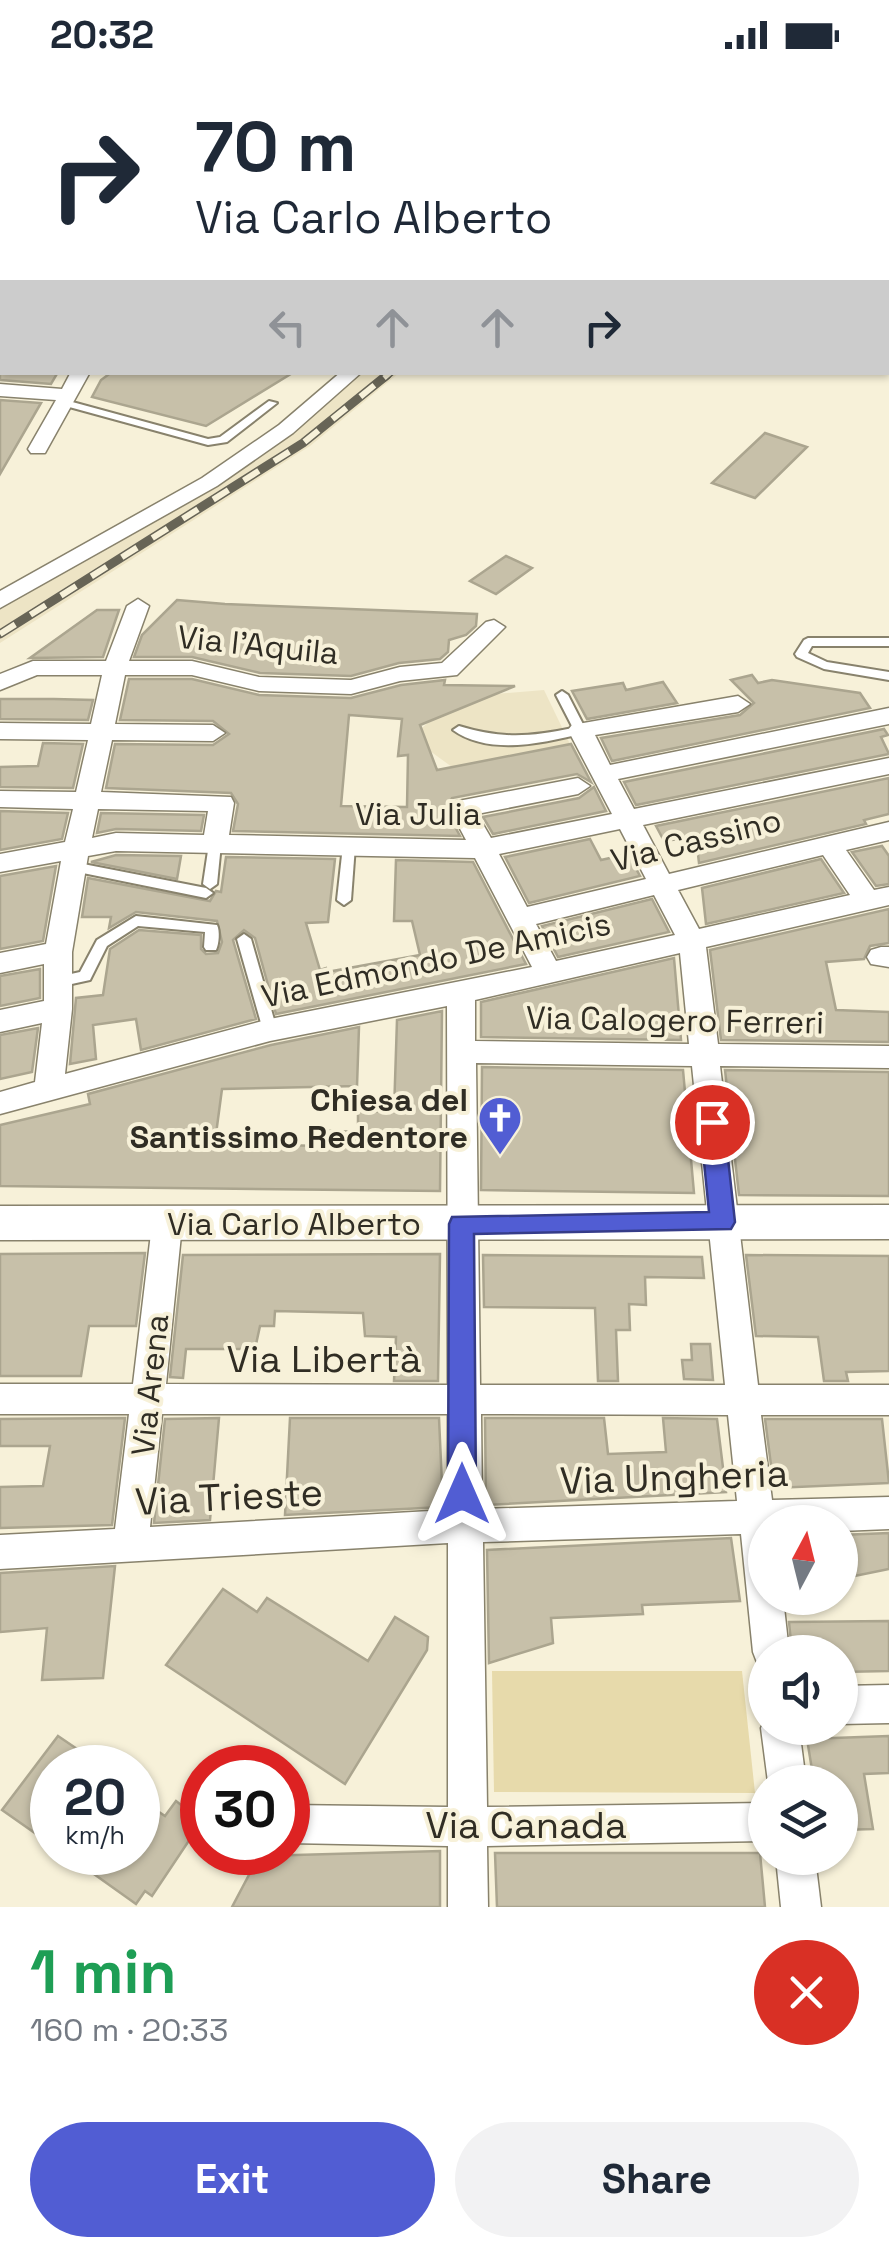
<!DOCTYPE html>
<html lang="en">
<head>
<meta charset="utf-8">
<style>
  body { margin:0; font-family:"Space Grotesk",sans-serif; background:#f2f2f3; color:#1f2937; height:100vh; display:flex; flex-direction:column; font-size:38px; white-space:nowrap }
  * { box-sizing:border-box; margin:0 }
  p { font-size:32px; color:#747a83 }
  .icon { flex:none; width:55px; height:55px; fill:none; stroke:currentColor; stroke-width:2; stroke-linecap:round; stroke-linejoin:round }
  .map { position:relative; height:1837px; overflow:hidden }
  .panel { display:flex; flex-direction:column; background:#fff; flex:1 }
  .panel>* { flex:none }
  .banner { position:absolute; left:0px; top:0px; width:890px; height:305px; box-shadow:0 2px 8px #0004; background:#fff; color:#1f2937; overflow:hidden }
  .needle { width:65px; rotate:7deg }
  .controls { position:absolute; left:748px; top:1435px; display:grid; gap:20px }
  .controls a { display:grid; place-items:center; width:110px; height:110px; border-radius:50%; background:#fff; box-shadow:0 2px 8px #0004; font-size:50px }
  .speed { position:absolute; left:30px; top:1675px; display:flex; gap:20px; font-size:50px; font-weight:700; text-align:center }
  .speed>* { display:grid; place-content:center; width:130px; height:130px; border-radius:50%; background:#fff; box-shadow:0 2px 8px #0004; line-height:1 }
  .speed small { font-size:25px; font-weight:400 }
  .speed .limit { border:15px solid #d22; background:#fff; color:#111 }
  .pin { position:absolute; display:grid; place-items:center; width:85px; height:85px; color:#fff; margin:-42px; border:5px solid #fff; border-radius:50%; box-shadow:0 2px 10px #0007 }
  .me { position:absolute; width:110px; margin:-55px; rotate:0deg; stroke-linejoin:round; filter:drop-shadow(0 0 8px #0008) }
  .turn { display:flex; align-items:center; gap:35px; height:210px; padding:0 30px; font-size:45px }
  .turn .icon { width:130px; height:130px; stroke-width:2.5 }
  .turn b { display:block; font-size:70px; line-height:85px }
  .lanes { display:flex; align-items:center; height:95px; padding:0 30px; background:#0003; justify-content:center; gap:50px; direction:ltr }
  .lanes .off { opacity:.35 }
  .round { display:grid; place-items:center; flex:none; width:105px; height:105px; border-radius:52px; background:#f2f2f3 }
  .head { display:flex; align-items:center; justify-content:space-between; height:170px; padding:0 30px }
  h1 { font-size:60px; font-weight:700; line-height:75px; color:#1e9e55 }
  .button { display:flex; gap:20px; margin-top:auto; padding:20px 30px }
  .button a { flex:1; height:115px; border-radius:60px; background:#515dd3; color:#fff; font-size:40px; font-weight:700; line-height:115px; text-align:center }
  .button a+a { background:#f2f2f3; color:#1f2937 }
  .status { display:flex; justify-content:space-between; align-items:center; height:70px; padding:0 50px; background:#fff; direction:ltr }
  .status svg { height:28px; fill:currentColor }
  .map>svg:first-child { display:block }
  .built { fill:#ede4c5 }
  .green { fill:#e7daab }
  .building { fill:#c7c0a9; stroke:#aba58f; stroke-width:2.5; fill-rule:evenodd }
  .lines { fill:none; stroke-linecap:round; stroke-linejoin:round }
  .service-casing { stroke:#88826c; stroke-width:4 }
  .minor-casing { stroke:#88826c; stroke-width:3 }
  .secondary-casing { stroke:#88826c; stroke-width:3 }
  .service { fill:#fff; fill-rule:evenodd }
  .minor { fill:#fff; fill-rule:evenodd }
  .secondary { fill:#fff; fill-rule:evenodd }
  .rail-far1-casing { stroke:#676456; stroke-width:8 }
  .rail-casing { stroke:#676456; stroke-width:9 }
  .rail-far1 { stroke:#f7f1d9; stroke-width:5; stroke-dasharray:14; stroke-linecap:butt }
  .rail { stroke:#f7f1d9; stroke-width:6; stroke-dasharray:18; stroke-linecap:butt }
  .route { fill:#515dd3; stroke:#353c89; stroke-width:2.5 }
  .labels { text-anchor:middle; stroke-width:8; stroke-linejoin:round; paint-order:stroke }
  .street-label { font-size:32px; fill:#302d24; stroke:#f7f1d9 }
  .poi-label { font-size:32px; font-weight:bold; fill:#302d24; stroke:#f7f1d9; text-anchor:end }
  .near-street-label { font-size:38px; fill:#302d24; stroke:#f7f1d9 }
</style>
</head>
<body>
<div class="status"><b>20:32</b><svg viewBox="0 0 49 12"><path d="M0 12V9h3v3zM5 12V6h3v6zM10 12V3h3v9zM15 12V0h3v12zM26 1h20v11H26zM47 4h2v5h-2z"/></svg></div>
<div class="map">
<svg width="889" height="1837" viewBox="0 0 889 1837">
  <rect width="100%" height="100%" fill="#f7f1d9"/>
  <g class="built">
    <polygon points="360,303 399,303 310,376 0,573 0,539 289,362"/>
    <polygon points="544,620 570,674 452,697 430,681 422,658 431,650 495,624"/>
  </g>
  <polygon class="green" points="492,1601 742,1601 755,1723 494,1722"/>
  <g class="building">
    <polygon points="0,302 58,302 51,314 0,310"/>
    <polygon points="112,302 294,302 206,356 92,327 101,310"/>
    <polygon points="0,330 41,333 0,404"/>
    <polygon points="765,363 807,377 755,428 712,413"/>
    <polygon points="506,486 532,498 496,524 470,511"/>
    <polygon points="177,530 225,534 477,544 476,556 466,565 449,570 448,582 440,589 399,593 351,606 260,603 192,587 134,587 142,565"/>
    <polygon points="97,540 119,540 103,587 30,588"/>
    <polygon points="752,605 758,613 772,610 860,623 870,638 612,691 601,668 740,645 754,633 731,610"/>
    <path d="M129,609H192L259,625L351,628L401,615L445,610L444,615L515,616L420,655L437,700L571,674L591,712L577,704L452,728L446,740L460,766L233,761L238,734L231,723L106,718L115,674L213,675L229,664L213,651L120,650ZM349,645L402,649L398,686L408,685L407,737L341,736Z"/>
    <polygon points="663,612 677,633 587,649 572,621 623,613 626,620"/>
    <polygon points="0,629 54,629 93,630 88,650 0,649"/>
    <polygon points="884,659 888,665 881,667 889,684 636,735 624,712"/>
    <polygon points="43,673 83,674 73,718 0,717 0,697 38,696"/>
    <polygon points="889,708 889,744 864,750 866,754 699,793 696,767 664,771 656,756"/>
    <polygon points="594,717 606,741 493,764 483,747 579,728"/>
    <polygon points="0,741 68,743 62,769 0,780"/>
    <polygon points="101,743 204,745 201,761 116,759 97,763"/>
    <polygon points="590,769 601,790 628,784 640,806 529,833 505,787"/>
    <polygon points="882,776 889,786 889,814 876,816 852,782"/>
    <polygon points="116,785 181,786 177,809 91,792"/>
    <polygon points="226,787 335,789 328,852 306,853 320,900 326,898 327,902 420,885 412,851 394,851 396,790 473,792 526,894 276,944 255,868 244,860 233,870 256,949 141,980 136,949 93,955 96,989 70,994 76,928 103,925 110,879 139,860 201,865 201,879 206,884 218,883 222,872 217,851 136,842 109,858 111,847 82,847 88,808 210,831 216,821 221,822"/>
    <polygon points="821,789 844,823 706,854 702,818"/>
    <polygon points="56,796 43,871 0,879 0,806"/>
    <polygon points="652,829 669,862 558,887 542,856"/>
    <polygon points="889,839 889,873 870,876 864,889 826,892 836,940 889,942 889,972 721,970 710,880"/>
    <polygon points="674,888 681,970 481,967 481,932"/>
    <polygon points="40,899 40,928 0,936 0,906"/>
    <polygon points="442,941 440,1121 0,1116 0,1055 90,1034 88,1024 271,975 359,957 357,1016 222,1019 216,1064 261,1066 260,1074 315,1076 317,1060 358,1062 358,1041 394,1042 397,950"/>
    <polygon points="38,958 32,1002 0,1009 0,965"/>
    <polygon points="482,997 683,1000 694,1123 481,1120"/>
    <polygon points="725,1000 889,1002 889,1126 739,1125"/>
    <polygon points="145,1183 136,1256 89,1256 81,1306 0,1306 0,1184"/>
    <polygon points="440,1184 438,1311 394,1311 396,1267 365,1266 363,1243 275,1241 274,1256 260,1256 255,1279 186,1279 183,1308 170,1307 183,1185"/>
    <polygon points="483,1185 702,1187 704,1208 645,1207 646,1235 629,1234 630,1260 616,1260 618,1311 598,1311 595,1238 484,1237"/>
    <polygon points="746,1185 889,1186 889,1301 846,1302 848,1311 824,1311 818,1267 756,1266"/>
    <polygon points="691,1274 710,1274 713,1310 684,1309 682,1290 692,1290"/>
    <polygon points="125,1348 112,1455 0,1458 0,1417 43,1416 50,1376 0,1376 0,1349"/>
    <polygon points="219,1348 210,1450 154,1453 165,1349"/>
    <polygon points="290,1348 439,1348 443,1437 285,1445"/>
    <polygon points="485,1348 604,1348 608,1384 666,1382 663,1348 717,1349 726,1422 486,1435"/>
    <polygon points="765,1349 882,1349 889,1413 774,1418"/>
    <polygon points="889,1463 889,1499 840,1509 840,1465"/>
    <polygon points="731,1468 740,1531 642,1535 643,1544 551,1548 553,1573 489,1593 487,1480"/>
    <polygon points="115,1496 103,1608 42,1610 47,1558 0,1562 0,1503"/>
    <polygon points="223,1519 257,1542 267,1528 368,1591 395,1547 428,1567 427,1580 345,1714 166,1595"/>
    <polygon points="889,1551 889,1601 840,1602 840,1582 792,1582 789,1552"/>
    <polygon points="58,1666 105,1698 52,1698 52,1775 2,1740"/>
    <polygon points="889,1666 889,1703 864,1704 873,1759 840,1760 840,1712 814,1712 807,1669"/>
    <polygon points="138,1728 165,1746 176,1731 202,1751 152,1826 145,1821 136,1834 63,1782 138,1782"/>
    <polygon points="440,1781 440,1837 232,1837 259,1786"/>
    <polygon points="495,1783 760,1783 765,1837 497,1837"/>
  </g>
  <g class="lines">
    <defs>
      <g id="service">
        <polygon points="490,0 498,0 499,2 492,2"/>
        <polygon points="65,330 208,369 220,367 269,331 277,333 227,372 208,375 62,335 60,333"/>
        <polygon points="808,568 889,568 889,576 812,576 808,583 827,592 889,602 889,610 824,599 797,587 795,584 804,570"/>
        <path d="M562,621L568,625L586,660L584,663C544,673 489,686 453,660L459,656C501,669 530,667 573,658L556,625Z"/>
        <polygon points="215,770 221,774 217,814 210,819 203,814 209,774"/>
        <polygon points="349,772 355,776 351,830 344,835 337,830 343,776"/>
        <polygon points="73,792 206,818 213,823 206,828 68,800 67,797"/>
        <path d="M136,846L217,855C220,861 219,874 216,880H206L204,877L205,862L138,856L107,876L90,910L58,917L53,916L51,912L53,908L80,902L97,870Z"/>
        <polygon points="244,864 251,869 277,960 275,964 265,964 263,960 237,869"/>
      </g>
      <g id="minor">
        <polygon points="192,0 221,0 223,2 193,2"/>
        <polygon points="268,0 288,0 290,2 269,2"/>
        <rect x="0" y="205" width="2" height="10"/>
        <rect x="888" y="237" width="1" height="11"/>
        <polygon points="0,261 2,262 2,273 0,273"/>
        <polygon points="71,302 90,302 45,383 31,383 28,379 56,330 0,326 0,314 62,319"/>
        <polygon points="341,302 362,302 293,363 217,416 0,538 0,521 202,408 279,355"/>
        <path d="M138,529L149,536L129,591H192L259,607L351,610L400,597L442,593L486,552L494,550L505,557L457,605L400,611L351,624L259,621L192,605H125L115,654L213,655L225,663L213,671L112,670L101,722L231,727L234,733L229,765L466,770L449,738L453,732L578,708L590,716L578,724L477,744L491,768L612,744L568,660L572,655L738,626L750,634L738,642L595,665L610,695L889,638V654L618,709L634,739L889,688V704L643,755L669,804L889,752V770L846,780L874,820L889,817V835L706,877L718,974L889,976V998L720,996L758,1315H889V1345H761L772,1430L889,1427V1459L840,1461V1452H765V1528H783L789,1582H765V1598L758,1595L753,1582L741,1464L483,1472L487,1737L765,1733V1771L487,1776L488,1837H448V1776L288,1773V1735L448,1737V1473L0,1499V1465L115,1459L129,1344H0V1314H133L152,1155L156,1146L167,1142L178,1146L182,1155L166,1314L448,1315L447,936L270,971L0,1044V1022L35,1012L42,953L0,962V940L44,931V894L0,903V883L46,874L61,791L0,802V784L65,772L73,739L0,737V721L76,722L88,670L0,669V653L91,654L102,605H37L0,620V604L33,591H106L127,536ZM98,739L208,741L204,765L116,763L92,768ZM620,759L646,809L527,837L499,784ZM116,781L475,788L532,897L270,949L65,1004L72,939V882L88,786ZM823,785L850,825L699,859L678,820ZM654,825L675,865L556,891L536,854ZM680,883L689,974L475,971V930ZM476,993L692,996L725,1315H480ZM162,1344H448V1440L150,1457ZM481,1344L728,1345L737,1431L482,1439Z"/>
        <polygon points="881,877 889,877 889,897 871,894 867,887 871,880"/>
        <polygon points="889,1615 889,1653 840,1654 840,1616"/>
        <polygon points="765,1649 765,1658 799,1658 806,1712 768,1712 761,1658"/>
        <polygon points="776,1788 815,1788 821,1837 781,1837"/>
      </g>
      <polygon id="secondary" points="889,1135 889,1169 0,1170 0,1136"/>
    </defs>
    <use href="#service" class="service-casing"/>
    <use href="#minor" class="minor-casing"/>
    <use href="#secondary" class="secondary-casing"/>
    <use href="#service" class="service"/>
    <use href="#minor" class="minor"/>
    <use href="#secondary" class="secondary"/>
    <defs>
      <polyline id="rail-far1" points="384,308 391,302"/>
      <polyline id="rail" points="0,564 303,373 387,305"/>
    </defs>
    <use href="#rail-far1" class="rail-far1-casing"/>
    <use href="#rail" class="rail-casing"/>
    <use href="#rail-far1" class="rail-far1"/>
    <use href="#rail" class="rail"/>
  </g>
  <polygon class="route" points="712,1042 720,1045 724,1052 735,1152 731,1159 474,1164 476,1424 472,1434 462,1437 452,1434 448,1424 449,1154 452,1147 709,1142 700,1052 703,1045"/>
  <defs>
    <symbol id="church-pin" viewBox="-11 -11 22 30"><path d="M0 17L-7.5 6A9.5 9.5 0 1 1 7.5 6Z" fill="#515dd3" stroke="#f7f1d9"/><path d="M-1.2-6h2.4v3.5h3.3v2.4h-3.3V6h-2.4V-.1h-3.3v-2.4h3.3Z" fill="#fff"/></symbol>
  </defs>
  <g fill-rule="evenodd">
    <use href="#church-pin" x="475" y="1023" width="50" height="68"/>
  </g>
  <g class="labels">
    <g class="street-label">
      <text transform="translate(258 575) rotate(6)" y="11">Via l'Aquila</text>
      <text x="418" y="755">Via Julia</text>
      <text transform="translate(696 770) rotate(-14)" y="11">Via Cassino</text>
      <text transform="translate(436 890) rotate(-12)" y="11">Via Edmondo De Amicis</text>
      <text transform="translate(675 950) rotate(1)" y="11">Via Calogero Ferreri</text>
      <text x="294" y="1165">Via Carlo Alberto</text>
      <text transform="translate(150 1315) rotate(-84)" y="11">Via Arena</text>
    </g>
    <g class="poi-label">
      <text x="468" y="1041">Chiesa del<tspan x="468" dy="37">Santissimo Redentore</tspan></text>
    </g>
    <g class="near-street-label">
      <text x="324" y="1302">Via Libertà</text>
      <text transform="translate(674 1407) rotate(-2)" y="13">Via Ungheria</text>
      <text transform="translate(229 1427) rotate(-3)" y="13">Via Trieste</text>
      <text x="526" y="1768">Via Canada</text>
    </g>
  </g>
</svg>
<div class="controls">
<a><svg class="needle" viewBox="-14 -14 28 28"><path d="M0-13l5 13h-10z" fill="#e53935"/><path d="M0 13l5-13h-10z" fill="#747a83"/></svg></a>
<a><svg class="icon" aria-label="sound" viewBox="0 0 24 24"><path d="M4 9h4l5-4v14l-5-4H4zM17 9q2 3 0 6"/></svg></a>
<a><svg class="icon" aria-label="layers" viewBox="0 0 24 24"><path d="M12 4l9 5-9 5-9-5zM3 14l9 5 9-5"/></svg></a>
</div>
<div class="speed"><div>20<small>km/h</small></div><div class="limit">30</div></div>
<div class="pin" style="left:712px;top:1052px;background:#d93025"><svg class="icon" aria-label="arrive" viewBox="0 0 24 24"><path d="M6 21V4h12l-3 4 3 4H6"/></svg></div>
<svg class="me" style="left:462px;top:1424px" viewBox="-20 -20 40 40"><path d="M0-17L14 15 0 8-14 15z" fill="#515dd3" stroke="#fff" stroke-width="4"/></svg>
<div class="banner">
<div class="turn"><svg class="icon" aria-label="right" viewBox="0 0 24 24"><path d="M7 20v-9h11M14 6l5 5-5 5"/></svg><div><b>70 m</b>Via Carlo Alberto</div></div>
<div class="lanes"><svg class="icon off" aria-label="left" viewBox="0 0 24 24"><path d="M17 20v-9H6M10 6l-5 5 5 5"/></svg><svg class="icon off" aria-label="ahead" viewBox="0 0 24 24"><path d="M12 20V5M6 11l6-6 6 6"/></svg><svg class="icon off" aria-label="ahead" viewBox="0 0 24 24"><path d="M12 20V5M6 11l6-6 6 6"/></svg><svg class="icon" aria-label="right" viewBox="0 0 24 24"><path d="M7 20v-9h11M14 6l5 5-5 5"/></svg></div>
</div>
</div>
<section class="panel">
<div class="head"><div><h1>1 min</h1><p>160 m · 20:33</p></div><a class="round" style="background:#d93025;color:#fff"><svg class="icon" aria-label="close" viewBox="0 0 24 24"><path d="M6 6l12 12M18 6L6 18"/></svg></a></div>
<div class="button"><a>Exit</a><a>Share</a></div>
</section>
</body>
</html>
